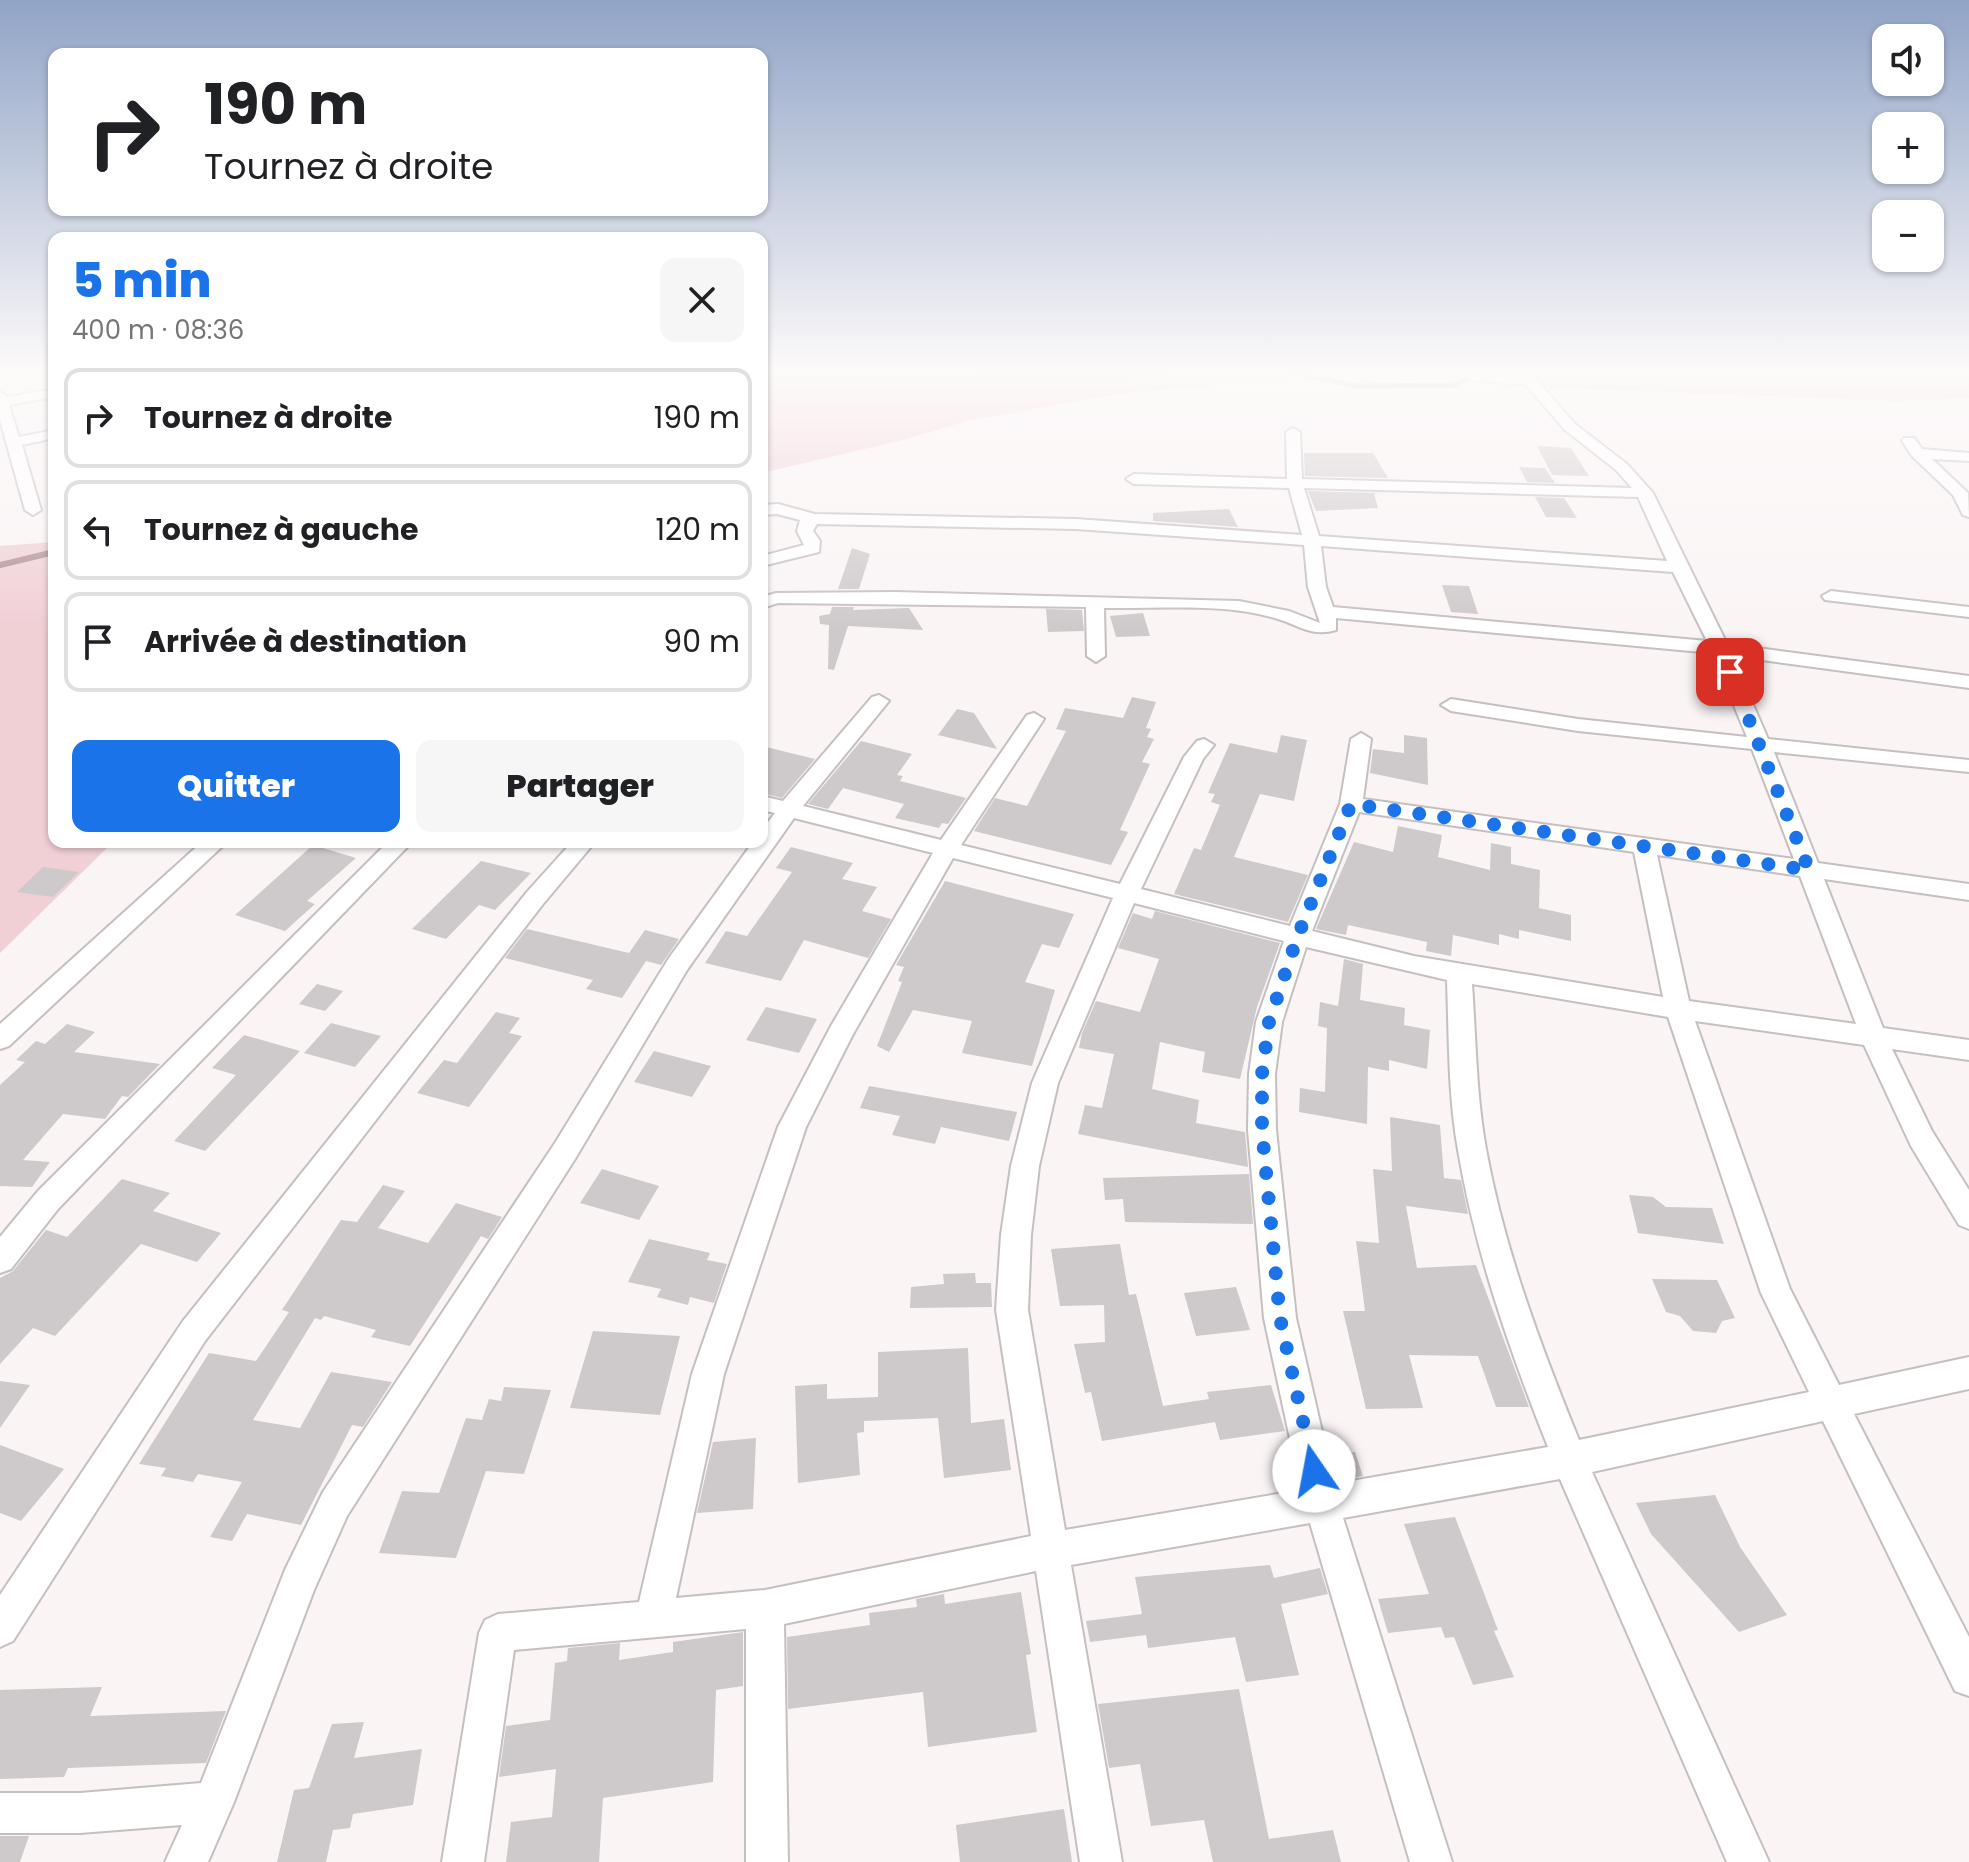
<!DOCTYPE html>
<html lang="fr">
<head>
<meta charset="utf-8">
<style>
  body { margin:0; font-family:Poppins,sans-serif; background:#f6f6f6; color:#202124; height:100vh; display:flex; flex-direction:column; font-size:30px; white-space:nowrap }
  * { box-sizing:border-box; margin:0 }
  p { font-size:26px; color:#757577 }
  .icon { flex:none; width:44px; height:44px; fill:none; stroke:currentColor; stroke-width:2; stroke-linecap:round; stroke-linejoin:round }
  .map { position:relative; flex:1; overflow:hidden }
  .sheet { position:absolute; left:48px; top:232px; width:720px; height:616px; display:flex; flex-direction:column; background:#fff; border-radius:16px; box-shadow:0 2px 6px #0004 }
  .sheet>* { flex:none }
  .banner { position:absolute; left:48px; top:48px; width:720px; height:168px; border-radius:16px; box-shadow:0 2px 6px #0004; background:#fff; color:#202124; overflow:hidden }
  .tools { position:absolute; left:1872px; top:24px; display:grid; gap:16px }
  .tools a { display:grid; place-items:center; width:72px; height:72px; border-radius:16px; background:#fff; box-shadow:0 2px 6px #0004; font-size:40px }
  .pin { position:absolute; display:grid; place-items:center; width:68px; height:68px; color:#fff; margin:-34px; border-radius:16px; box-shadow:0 4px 12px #0006 }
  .me { position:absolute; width:88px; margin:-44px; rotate:348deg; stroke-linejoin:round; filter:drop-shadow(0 0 6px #0008) }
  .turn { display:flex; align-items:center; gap:28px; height:168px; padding:0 24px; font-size:36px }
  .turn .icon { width:104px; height:104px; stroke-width:2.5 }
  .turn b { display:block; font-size:56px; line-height:68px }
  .round { display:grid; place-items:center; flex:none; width:84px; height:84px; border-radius:16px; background:#f6f6f6 }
  .overview { display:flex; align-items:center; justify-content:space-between; height:136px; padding:0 24px }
  h1 { font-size:48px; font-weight:800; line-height:60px; color:#1a73e8 }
  .action { display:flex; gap:16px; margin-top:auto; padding:16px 24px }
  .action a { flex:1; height:92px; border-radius:16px; background:#1a73e8; color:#fff; font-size:32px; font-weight:800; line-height:92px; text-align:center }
  .action a+a { background:#f6f6f6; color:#202124 }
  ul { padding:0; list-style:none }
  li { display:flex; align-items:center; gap:24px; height:100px; margin:0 16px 12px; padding:0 8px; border:4px solid #e0e0e0; border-radius:16px }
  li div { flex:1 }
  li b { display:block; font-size:30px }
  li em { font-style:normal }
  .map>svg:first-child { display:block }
  .green { fill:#f0cfd5 }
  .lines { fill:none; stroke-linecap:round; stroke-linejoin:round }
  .stream-far1 { stroke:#af8d94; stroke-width:5 }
  .stream { stroke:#af8d94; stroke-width:6 }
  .building { fill:#cec9ca }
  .minor-casing { stroke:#c5bfc0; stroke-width:4 }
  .minor { fill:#fff; fill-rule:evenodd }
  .route { stroke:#1a73e8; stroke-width:14; stroke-dasharray:0 25.2 }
</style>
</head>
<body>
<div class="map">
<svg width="1969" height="1862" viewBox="0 0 1969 1862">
  <rect width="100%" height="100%" fill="#faf4f5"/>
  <g class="green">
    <polygon points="762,371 1969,371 1969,398 1897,401 1559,388 1455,378 1366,375 1259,381 1119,394 970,420 907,439 762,473"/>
    <polygon points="54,542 54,842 113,842 0,953 0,546"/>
  </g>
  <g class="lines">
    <g class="stream-far1">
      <polyline points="1285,371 1357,386 1453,385 1482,371"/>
      <polyline points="762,378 1125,376 1189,371"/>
    </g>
    <polyline class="stream" points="0,565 54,552"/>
  </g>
  <g class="building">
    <polygon points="1537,446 1571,448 1589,476 1552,475"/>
    <polygon points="1304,453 1373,453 1388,478 1305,476"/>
    <polygon points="1519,467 1545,468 1555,483 1527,482"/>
    <polygon points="1308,491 1378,493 1374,494 1378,508 1316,511"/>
    <polygon points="1535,497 1564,498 1577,518 1546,517"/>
    <polygon points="1229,509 1238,527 1153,521 1153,513"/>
    <polygon points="852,548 870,554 859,589 838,589"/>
    <polygon points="1442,585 1469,586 1478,614 1451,612"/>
    <polygon points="832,607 854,607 853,610 909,608 923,630 848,626 834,670 828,669 829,625 820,624 819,616 830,614"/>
    <polygon points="1046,609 1082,610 1084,631 1048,632"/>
    <polygon points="1143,613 1150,636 1116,637 1110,616"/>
    <polygon points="1132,697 1156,702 1146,728 1151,729 1147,737 1154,739 1142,762 1150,764 1120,830 1128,832 1111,865 974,831 995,798 1027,806 1066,731 1056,729 1065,708 1123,718"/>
    <polygon points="957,709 974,713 997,749 938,735"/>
    <polygon points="1281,735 1307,740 1294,801 1260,794 1234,857 1308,875 1288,922 1174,894 1194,848 1201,850 1220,805 1211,802 1215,794 1208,793 1230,743 1277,753"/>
    <polygon points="1404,735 1427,738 1428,785 1370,773 1373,749 1404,753"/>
    <polygon points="861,741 912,754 897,775 903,776 900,781 966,798 948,824 942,823 939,828 895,818 904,804 843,788 828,809 808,804"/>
    <polygon points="762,746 815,759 782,798 762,793"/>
    <polygon points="1398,826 1442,835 1438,857 1490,870 1491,843 1511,847 1511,864 1540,870 1539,908 1571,915 1571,941 1519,930 1519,939 1499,934 1499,945 1453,935 1451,956 1426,951 1427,942 1348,925 1346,935 1316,929 1354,842 1393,852"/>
    <polygon points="313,845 356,858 307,901 315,904 285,931 235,915"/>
    <polygon points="791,847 853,863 842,879 877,887 862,911 891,919 868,958 804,940 781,981 705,963 726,931 747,936 792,872 776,868"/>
    <polygon points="481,861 531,873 495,910 479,905 446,939 412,929"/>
    <polygon points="43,867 79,872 53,897 17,892"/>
    <polygon points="945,881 1074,914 1059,948 1042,944 1025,982 1055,990 1032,1066 962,1053 972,1021 913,1010 889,1052 877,1046 902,982 898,981 904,967 896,965"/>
    <polygon points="1155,911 1280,943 1257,1007 1240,1079 1202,1072 1205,1052 1160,1042 1152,1089 1199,1100 1196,1123 1245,1132 1248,1167 1078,1134 1085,1105 1102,1108 1114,1054 1079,1048 1082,1033 1096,1001 1140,1012 1159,959 1118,948 1133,913 1152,919"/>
    <polygon points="527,929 629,953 645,930 679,939 661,965 646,961 622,998 586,989 593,980 505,958"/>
    <polygon points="1344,959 1363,964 1360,1000 1405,1008 1404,1025 1430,1030 1427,1069 1389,1060 1389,1071 1368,1067 1367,1124 1299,1112 1300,1088 1325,1092 1327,1028 1318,1026 1320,1002 1338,1006"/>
    <polygon points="317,984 343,991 325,1011 299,1004"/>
    <polygon points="766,1007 817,1019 799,1053 746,1040"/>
    <polygon points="496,1012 520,1018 509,1033 522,1036 469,1107 417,1093 444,1060 457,1063"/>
    <polygon points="331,1023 381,1036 355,1067 304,1053"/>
    <polygon points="67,1024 95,1032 74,1052 160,1064 128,1097 122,1096 105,1119 63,1114 23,1160 50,1162 32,1187 0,1186 0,1085 25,1062 16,1060 36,1041 45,1044"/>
    <polygon points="244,1035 300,1051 205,1151 174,1141 236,1075 212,1068"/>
    <polygon points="654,1051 711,1066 692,1097 634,1082"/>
    <polygon points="869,1086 1017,1112 1009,1141 941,1127 935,1144 892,1135 900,1116 860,1108"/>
    <polygon points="1390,1117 1440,1125 1444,1178 1461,1180 1468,1214 1406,1206 1417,1268 1476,1265 1529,1407 1496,1407 1478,1356 1409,1355 1423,1408 1366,1409 1343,1311 1365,1311 1356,1241 1379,1243 1373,1169 1392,1171"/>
    <polygon points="602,1169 659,1186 639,1220 580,1203"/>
    <polygon points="1249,1174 1253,1224 1125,1222 1123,1199 1105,1200 1103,1178"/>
    <polygon points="122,1179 170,1193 153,1211 221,1233 197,1262 141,1244 55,1336 33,1328 0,1364 0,1278 13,1271 46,1230 67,1237"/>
    <polygon points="383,1185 405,1191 378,1228 428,1243 456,1203 502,1217 488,1239 481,1236 410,1346 371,1337 376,1330 324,1316 321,1320 315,1318 253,1420 300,1428 331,1372 392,1382 363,1427 352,1425 301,1525 247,1514 232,1541 210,1537 242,1482 198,1474 193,1482 161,1476 166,1468 139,1464 209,1353 256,1361 289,1312 282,1310 341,1220 357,1222"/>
    <polygon points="1629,1195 1653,1197 1666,1207 1712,1208 1724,1244 1638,1233"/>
    <polygon points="649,1239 710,1253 707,1260 727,1264 714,1303 690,1297 688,1305 657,1297 661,1289 628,1282"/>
    <polygon points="1120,1244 1129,1295 1136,1294 1163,1406 1209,1399 1207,1392 1271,1385 1285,1431 1220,1440 1215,1422 1102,1441 1091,1392 1085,1393 1074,1344 1105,1342 1104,1305 1060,1306 1051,1249"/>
    <polygon points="975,1273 976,1283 991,1283 992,1307 910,1308 911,1287 944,1284 943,1274"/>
    <polygon points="1652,1279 1717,1280 1735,1318 1722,1321 1716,1333 1693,1331 1680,1316 1666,1312"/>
    <polygon points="1236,1287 1250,1330 1196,1336 1184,1293"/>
    <polygon points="593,1331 680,1336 660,1415 570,1408"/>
    <polygon points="968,1348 971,1423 1004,1419 1011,1470 944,1478 938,1418 864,1421 864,1432 857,1433 860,1475 798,1483 795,1386 827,1384 827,1399 878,1397 878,1352"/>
    <polygon points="0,1381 30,1385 0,1428"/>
    <polygon points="504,1387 551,1390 524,1474 486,1471 456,1558 379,1553 402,1491 439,1493 466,1418 482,1420 489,1399 501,1401"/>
    <polygon points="756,1438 753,1509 697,1513 713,1442"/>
    <polygon points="0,1445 64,1469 21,1521 0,1513"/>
    <polygon points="1355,1452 1363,1476 1336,1481 1330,1455"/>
    <polygon points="1715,1495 1740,1547 1787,1615 1739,1632 1651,1534 1636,1503"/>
    <polygon points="1455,1517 1498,1630 1494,1631 1514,1677 1473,1685 1454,1637 1445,1638 1441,1627 1388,1633 1378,1599 1429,1594 1404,1524"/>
    <polygon points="1270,1565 1274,1578 1320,1568 1328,1594 1281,1604 1299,1675 1246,1682 1235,1637 1148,1648 1146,1635 1090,1642 1086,1621 1142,1614 1135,1577"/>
    <polygon points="1021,1592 1031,1654 1026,1655 1037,1732 928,1747 923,1692 788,1709 787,1637 870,1625 869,1613 917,1607 916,1599 944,1594 945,1604"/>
    <polygon points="743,1632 743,1686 716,1690 713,1782 603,1798 599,1862 506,1862 511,1822 552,1817 556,1769 499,1777 506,1726 550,1720 555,1663 567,1661 568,1648 620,1643 619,1660 673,1652 673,1642"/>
    <polygon points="102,1687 90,1716 226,1711 206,1763 68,1768 64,1777 0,1779 0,1690"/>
    <polygon points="1239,1689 1269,1839 1333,1830 1341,1862 1213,1862 1204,1820 1151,1826 1140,1764 1109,1768 1098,1704"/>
    <polygon points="364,1722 354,1758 422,1749 413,1805 353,1814 350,1828 333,1830 326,1862 277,1862 294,1790 309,1788 332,1724"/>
    <polygon points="1064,1809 1072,1862 960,1862 956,1825"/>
    <polygon points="0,1836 29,1836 20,1862 0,1862"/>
  </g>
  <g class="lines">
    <defs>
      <g id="minor">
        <path d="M1461,371L1535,378L1575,424L1627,464L1653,493L1727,644L1969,676V688L1732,656L1768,739L1969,760V772L1774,752L1818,863L1969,884V900L1824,879L1883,1028L1969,1040V1060L1892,1049L1932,1131L1969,1190V1229L1959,1225L1911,1146L1864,1045L1695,1021L1790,1289L1839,1385L1969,1357V1389L1854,1414L1969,1637V1696L1955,1691L1823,1421L1592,1472L1769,1862H1727L1560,1479L1343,1518L1452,1862H1410L1310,1523L1071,1565L1122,1862H1080L1036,1571L784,1624L788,1862H746V1629L514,1650L484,1862H442L479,1633L485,1620L498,1614L639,1602L692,1374L778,1127L831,1026L933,853L794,818L687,970L575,1159L347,1516L314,1590L234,1802L208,1862H165L182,1825L80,1833H0V1793H80L201,1783L285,1570L323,1492L555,1143L669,958L753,842H762V830L775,813L762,810V796L783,801L872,697L879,695L889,701L803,806L941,840L1027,715L1034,713L1044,719L961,845L1120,884L1184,757L1197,741L1204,739L1214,745L1203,759L1141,889L1290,926L1340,804L1351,739L1361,733L1371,739L1363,799L1794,859L1752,749L1578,731L1451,711L1441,705L1451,699L1578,719L1747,737L1712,653L1336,618V630C1312,637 1300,626 1278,619C1224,602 1160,609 1104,608L1105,656L1096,662L1087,656L1086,607L778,603L762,608V597L776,593L895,592L1239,601L1289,611L1320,623L1308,587L1304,545L1076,529L817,524L813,531L820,541L819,552L762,566V556L804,545L797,531L800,520L777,514L762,515V505L778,504L815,514L1076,519L1302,535L1289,488L1134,484L1126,479L1134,474L1287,479L1286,432L1293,428L1300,432L1302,479L1632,488L1616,470L1565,430L1526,385L1471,380ZM1304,488L1638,497L1667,561L1319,536ZM1321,546L1673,572L1707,641L1333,607L1326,587ZM1359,812L1634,852L1663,997L1414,956L1312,931ZM1657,855L1800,876L1856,1024L1689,1001ZM953,858L1113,898L1032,1083L1011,1166L1001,1235L996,1310L1031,1536L765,1590L676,1598L724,1374L806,1127L852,1036ZM1134,903L1284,941L1256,1022L1249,1074L1248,1130L1264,1318L1301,1490L1065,1530L1028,1310L1031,1235L1039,1166L1058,1083ZM1306,947L1447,980C1449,1036 1448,1094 1458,1150C1475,1251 1510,1352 1548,1447L1334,1484L1296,1318L1276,1130L1275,1074L1282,1022ZM1472,984L1668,1017L1761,1293L1809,1392L1579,1440C1541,1347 1504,1248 1486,1149C1476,1094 1476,1039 1472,984Z"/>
        <polygon points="54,389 54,397 9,405 19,437 54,430 54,438 22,445 41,510 33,515 25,510 0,420 0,392 7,397"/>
        <polygon points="1904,438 1914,438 1922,449 1969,453 1969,461 1932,459 1968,493 1969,517 1963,515 1953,495 1912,456 1902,441"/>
        <polygon points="1831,591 1969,607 1969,617 1825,600 1822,596"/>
        <polygon points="202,842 227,842 9,1046 0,1049 0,1024"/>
        <polygon points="388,842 412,842 58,1209 11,1269 0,1273 0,1237 38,1191"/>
        <polygon points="572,842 595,842 543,904 205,1341 13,1641 0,1647 0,1595 183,1321 527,892"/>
      </g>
    </defs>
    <use href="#minor" class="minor-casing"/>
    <use href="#minor" class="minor"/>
  </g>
  <linearGradient id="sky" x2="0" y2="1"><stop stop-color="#91a4c6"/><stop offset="0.59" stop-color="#fdfafa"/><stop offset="1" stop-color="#fdfafa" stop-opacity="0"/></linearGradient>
  <rect width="1969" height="631" fill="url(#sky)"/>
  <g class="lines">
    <polyline class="route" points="1314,1471 1280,1318 1262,1130 1262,1074 1269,1022 1297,938 1351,804 1809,870 1730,672"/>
  </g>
</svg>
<div class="tools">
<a><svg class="icon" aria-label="sound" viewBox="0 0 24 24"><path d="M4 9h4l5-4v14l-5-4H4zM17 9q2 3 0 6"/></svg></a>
<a>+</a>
<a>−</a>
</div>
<div class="pin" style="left:1730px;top:672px;background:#d93025"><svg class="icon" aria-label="arrive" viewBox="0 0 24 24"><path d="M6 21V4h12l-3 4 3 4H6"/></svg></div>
<svg class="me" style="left:1314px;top:1471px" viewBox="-20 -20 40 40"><circle r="19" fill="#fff"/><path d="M0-13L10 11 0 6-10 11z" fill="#1a73e8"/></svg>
<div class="banner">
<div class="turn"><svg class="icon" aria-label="right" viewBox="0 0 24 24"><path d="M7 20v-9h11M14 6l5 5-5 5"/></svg><div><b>190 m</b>Tournez à droite</div></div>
</div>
<section class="sheet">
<div class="overview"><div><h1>5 min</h1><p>400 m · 08:36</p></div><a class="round"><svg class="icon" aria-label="close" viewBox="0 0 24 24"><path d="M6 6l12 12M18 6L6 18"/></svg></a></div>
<ul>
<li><svg class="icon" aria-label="right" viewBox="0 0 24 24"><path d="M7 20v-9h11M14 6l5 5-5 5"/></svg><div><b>Tournez à droite</b></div><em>190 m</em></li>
<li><svg class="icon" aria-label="left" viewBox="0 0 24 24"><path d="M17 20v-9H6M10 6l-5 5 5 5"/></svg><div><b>Tournez à gauche</b></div><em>120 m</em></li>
<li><svg class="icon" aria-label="arrive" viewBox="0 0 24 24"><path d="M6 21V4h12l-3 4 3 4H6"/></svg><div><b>Arrivée à destination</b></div><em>90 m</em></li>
</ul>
<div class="action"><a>Quitter</a><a>Partager</a></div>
</section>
</div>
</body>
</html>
